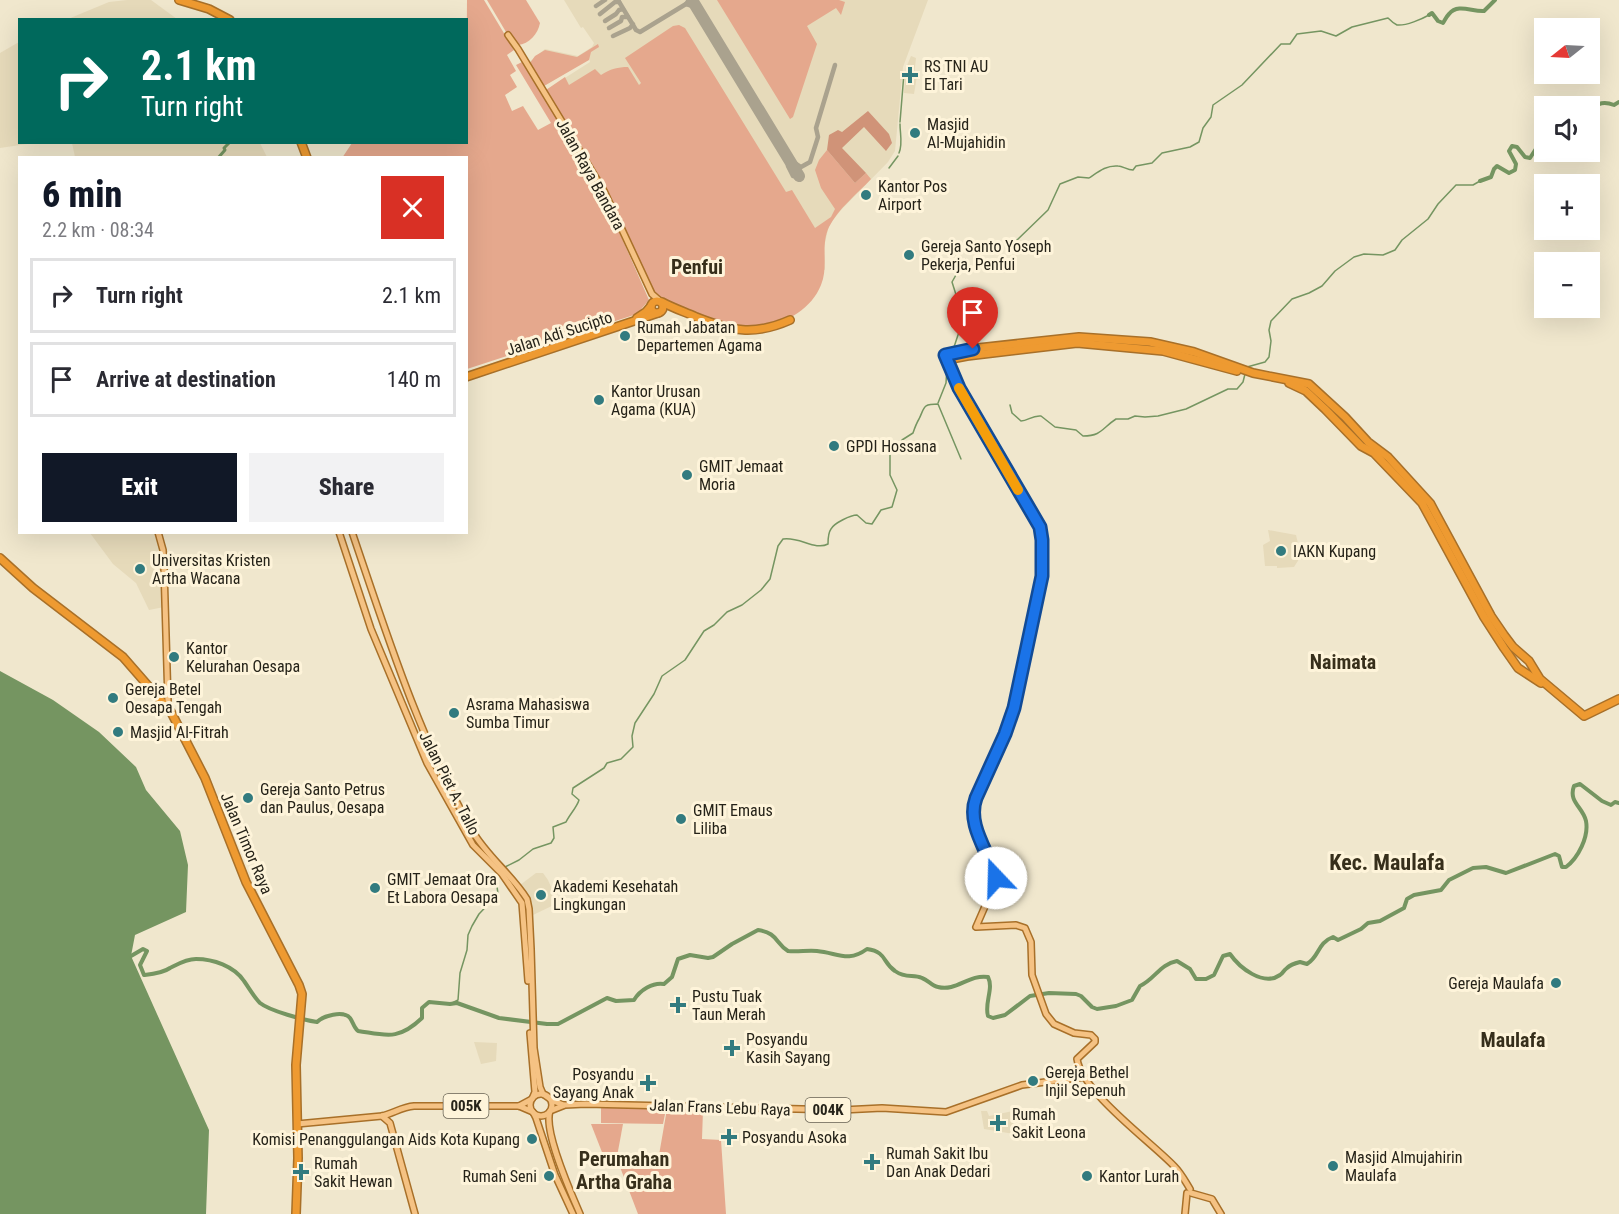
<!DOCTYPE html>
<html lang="en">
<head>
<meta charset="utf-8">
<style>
  body { margin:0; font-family:"Roboto Condensed",sans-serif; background:#f2f2f3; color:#2b2b33; height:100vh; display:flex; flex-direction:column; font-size:22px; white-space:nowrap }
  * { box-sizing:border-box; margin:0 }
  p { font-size:20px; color:#7c7c81 }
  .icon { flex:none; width:33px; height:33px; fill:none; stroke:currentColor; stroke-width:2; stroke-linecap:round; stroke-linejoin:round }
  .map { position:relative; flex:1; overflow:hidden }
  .details { position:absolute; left:18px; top:156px; width:450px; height:378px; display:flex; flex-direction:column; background:#fff; border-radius:0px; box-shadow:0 6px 24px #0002 }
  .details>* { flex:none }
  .top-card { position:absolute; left:18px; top:18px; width:450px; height:126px; border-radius:0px; box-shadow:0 6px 24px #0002; background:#00695c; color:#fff; overflow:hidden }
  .needle { width:39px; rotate:252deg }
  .buttons { position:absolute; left:1534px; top:18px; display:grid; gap:12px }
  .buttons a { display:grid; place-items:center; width:66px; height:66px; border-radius:0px; background:#fff; box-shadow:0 6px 24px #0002; font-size:30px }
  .pin { position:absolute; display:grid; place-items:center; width:51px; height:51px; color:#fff; margin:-62px -26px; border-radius:50% 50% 50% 0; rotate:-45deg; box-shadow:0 0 6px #0007 }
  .pin .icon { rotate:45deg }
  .me { position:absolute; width:66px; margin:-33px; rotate:339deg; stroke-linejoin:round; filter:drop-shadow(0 0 4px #0008) }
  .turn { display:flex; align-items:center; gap:21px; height:126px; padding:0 24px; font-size:27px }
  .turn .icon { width:78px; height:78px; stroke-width:2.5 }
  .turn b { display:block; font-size:42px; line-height:51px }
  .round { display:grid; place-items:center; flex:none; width:63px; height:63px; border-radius:0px; background:#f2f2f3 }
  .head { display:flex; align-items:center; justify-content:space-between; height:102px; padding:0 24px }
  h1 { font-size:36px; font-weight:800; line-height:45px; color:#111827 }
  .action { display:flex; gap:12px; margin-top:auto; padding:12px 24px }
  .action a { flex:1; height:69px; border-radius:0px; background:#111827; color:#fff; font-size:24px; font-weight:800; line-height:69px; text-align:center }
  .action a+a { background:#f2f2f3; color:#2b2b33 }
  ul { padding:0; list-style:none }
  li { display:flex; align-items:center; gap:18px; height:75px; margin:0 12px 9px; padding:0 12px; border:3px solid #e1e1e2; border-radius:0px }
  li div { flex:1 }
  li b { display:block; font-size:22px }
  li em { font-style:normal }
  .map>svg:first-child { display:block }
  .built { fill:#e6daba }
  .green { fill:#e5a88d }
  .forest { fill:#d09378 }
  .water { fill:#759561 }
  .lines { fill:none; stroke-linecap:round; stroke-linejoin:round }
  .stream { stroke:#759561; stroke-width:1.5 }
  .canal { stroke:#759561; stroke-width:3 }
  .river { stroke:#759561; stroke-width:4 }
  .taxiway { stroke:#aaa28e; stroke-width:4.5 }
  .runway { stroke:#aaa28e; stroke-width:12 }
  .major-casing { stroke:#a87029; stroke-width:8 }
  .highway-casing { stroke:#a87029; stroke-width:10 }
  .major { stroke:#f5c283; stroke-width:5 }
  .highway { stroke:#ee9a31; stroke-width:7 }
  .route-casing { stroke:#114b97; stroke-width:15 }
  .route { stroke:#1a73e8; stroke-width:10 }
  .slow { stroke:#f59e0b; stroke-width:10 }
  .poi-dot { fill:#327b7f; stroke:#fef4da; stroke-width:2 }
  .labels { text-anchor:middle; stroke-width:6; stroke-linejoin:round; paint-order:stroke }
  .shield { fill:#fef4da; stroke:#676253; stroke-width:1.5 }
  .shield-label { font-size:15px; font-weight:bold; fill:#262319 }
  .poi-label { font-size:16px; fill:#262319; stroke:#fef4da; text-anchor:start }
  .street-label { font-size:16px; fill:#262319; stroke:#fef4da }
  .quarter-label { font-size:20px; font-weight:bold; fill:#372f1b; stroke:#fef4da }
  .district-label { font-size:22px; font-weight:bold; fill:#372f1b; stroke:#fef4da }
</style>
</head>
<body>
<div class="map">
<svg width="1619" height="1214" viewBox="0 0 1619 1214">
  <rect width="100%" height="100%" fill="#f0e7cd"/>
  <g class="built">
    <polygon points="127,0 151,0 177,19 68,19 109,2"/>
    <polygon points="564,0 928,0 903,67 895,151 888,162 841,210 829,225 824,247 825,270 631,241 546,90 590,62 589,59 544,86 529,62 545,49 578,56 592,47 594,43 583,27 581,28"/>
    <polygon points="19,42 20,142 34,143 0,148 0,53"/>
    <polygon points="911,56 916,58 914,76 917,76 914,94 904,93 906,68"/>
    <polygon points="72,143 260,143 267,157 75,157"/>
    <polygon points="1268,530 1296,535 1301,556 1294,567 1277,568 1277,566 1265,566 1263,545 1270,541"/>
    <polygon points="90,533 155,533 159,548 164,607 149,610 136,583 113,564"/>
    <polygon points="536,873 543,873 548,880 558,903 533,915 528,897 520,885"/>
    <polygon points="474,1042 497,1043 496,1061 481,1064"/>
    <polygon points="981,1111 987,1111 989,1116 1013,1111 1014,1134 984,1129"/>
  </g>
  <g class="green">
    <polygon points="467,0 484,0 514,50 507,55 516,71 510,75 517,87 505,95 512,111 523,106 538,130 551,123 516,65 522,62 603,195 649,300 637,314 467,369 466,158 342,158 352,143 466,142"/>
    <path d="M487,0H526L540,23C538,34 529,44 518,45L506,32Z"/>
    <polygon points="717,0 839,0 845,2 841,15 836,8 807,26 817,44 793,117 790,119"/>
    <path d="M679,25L685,28L786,192L792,190L815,228L831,217L835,209L821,188L815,170L819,160L827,150L855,183L866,173L871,179C857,194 838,209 829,227C820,246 829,266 821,285C807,320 761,333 727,327C711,324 680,308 664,301L655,294L600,178L546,90L565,77L569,85L595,69L601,75C610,69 618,67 628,67L639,85L641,83L625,58L673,26Z"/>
    <polygon points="598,44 599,47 591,52 589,60 544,86 530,63 535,56 545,50 577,57"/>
    <polygon points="601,1107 666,1109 663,1124 601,1123"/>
    <polygon points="667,1109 703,1110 702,1139 721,1140 726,1214 638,1214 620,1167 646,1166 648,1154 659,1155"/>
    <polygon points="591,1124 623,1124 616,1162 607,1165"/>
  </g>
  <polygon class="forest" points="868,111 889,134 892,143 886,151 864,127 842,148 866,173 855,183 827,150 829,135 838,130 842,132"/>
  <polygon class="water" points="0,671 53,700 99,732 136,767 146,790 180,831 188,865 186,912 135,935 131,956 209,1130 206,1214 0,1214"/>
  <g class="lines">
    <g class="stream">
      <polyline points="900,122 904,73"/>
      <path d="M899,153C903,144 900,134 900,124"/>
      <polyline points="889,168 898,156"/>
      <path d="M1008,241H1016L1048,210L1060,184L1078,177L1089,178C1098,172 1106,165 1118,166C1123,166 1127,170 1133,170L1136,166L1152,163L1162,153L1190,147L1199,142L1203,128L1211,117L1213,105L1242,85L1281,44H1290L1297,34L1321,31L1336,36L1352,27L1388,18C1390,20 1395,24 1397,25C1406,26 1422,19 1429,15"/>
      <polyline points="954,347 961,326 958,301 952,282 965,259"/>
      <polyline points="1247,367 1265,362 1269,357 1271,341 1269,330 1271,321 1292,299 1309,293 1322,286 1335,271 1354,257 1364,254 1383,255 1395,250 1402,240 1428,219 1438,204 1456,185 1473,185 1480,181"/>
      <polyline points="938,403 946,383 947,367"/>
      <path d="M1010,405L1012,413L1021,421C1028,421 1032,415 1041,416L1055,427L1076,430L1083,436C1102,436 1102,428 1116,419H1128L1135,416L1145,417L1158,416L1186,409L1228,389H1237L1243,382L1245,374"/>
      <path d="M505,867L519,860L533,849L551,843L554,838L553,827L566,822C570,814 577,807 579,800L572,794L573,788L604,768L607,763L621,759L633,747L632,736L635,723L654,694L662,676L685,660L704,631L714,625L727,612L742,605L761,590L770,579L778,546L783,539C799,536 815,551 828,544C828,539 828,533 831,529C834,523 851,515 857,515L866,523L872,524L881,510L892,507L897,490L890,475V451L897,449L902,440L913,433C915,427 916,424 919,419C925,407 922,404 938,404L961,459"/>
      <polyline points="450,1004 458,1000 460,973 467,950 468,935 472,926 479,914 498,894 496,879 498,873"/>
    </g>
    <polyline class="canal" points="218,158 225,150 224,148 230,142"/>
    <g class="river">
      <path d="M1429,15L1432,13L1438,21L1443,23C1445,20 1446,17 1449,14C1458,3 1472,12 1484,11L1495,0"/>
      <path d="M1590,109C1599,103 1604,101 1614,105L1619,102"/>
      <polyline points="1590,124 1590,131"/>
      <polyline points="1480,181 1491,177 1494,169 1497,166 1509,173 1515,170 1516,164 1509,151 1512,146 1517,147 1525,157 1530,158 1541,141 1545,139"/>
      <path d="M131,956L143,949L147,951L140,965L144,975C153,974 163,973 170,968C178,964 186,959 196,959C213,959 234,966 244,981C249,988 254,997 260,1003C270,1011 304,1020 317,1022C323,1016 343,1010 350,1018C353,1022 354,1028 358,1031C386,1035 398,1041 422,1018V1008L429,1002L450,1004L457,1003L499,1018L547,1024H558L607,998L616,1001L634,1000C640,990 653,982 664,984L672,977L678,959L690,955L708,958L713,957L732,944L758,930C778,933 775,943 788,951C798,952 808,950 817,951C838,953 848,963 867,949C887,952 882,962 895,971C906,979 913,974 922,978C928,980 932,986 938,987C956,992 969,974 988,977C994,989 984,1003 988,1016L993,1018L1005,1015L1030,996L1049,993L1076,994L1081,996L1092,1007L1097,1009L1116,1006L1132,1000L1140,986C1155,979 1160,964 1177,961L1190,969L1196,979H1206L1214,975L1223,956L1230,954C1239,967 1263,987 1280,975C1284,972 1283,971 1287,968C1290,965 1296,963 1300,962L1307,964C1320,956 1317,943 1333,937L1338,940L1361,929L1368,923L1380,921L1404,908L1407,899L1414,895L1441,890L1449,880L1473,868L1486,867L1506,873L1555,854L1559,856L1562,867H1566C1578,858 1589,837 1586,821C1583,807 1568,802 1574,786L1580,784L1602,801L1611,805L1615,802L1619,803"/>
    </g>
    <g class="taxiway">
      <polyline points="618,0 636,30 640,32 686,4 689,0"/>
      <polyline points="686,4 696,7"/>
      <polyline points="596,6 605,0"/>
      <polyline points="600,14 615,2 619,2"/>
      <polyline points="605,21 616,14 619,10 623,9"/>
      <polyline points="609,28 621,21 622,17 628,17"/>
      <polyline points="613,36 630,28 633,24"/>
      <polyline points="789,159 801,167 810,162 818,137 816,128 835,65"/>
      <polyline points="789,159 788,166 793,176 799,175 798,166"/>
    </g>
    <polyline class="runway" points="692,0 799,176"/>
    <defs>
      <g id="major">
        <polyline points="508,35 518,49 604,191 652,294 660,301"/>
        <path d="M946,358L959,388L1040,527L1043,540L1042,576L1014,708L1006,734L973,803L974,821L993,869L996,881L976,927L1016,925L1025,928L1031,942L1032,975L1046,1014L1054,1024L1074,1033L1091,1035L1095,1039V1042L1077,1059C1082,1092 1150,1141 1174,1166C1181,1173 1185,1181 1190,1189"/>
        <polyline points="158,532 163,550 164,568 168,702"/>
        <polyline points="339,532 371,629 427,763 473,845 502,874 522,903 528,981"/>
        <path d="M352,532C387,635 419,738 473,832C487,856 512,875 527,899L529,909L531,949L534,1048L540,1087L543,1094L553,1101L564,1105"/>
        <circle cx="541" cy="1105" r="11"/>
        <polyline points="519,1106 532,1099 535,1092 530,1033"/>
        <polyline points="382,1116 390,1123 415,1214"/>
        <path d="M297,1124L382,1116C394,1113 402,1107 414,1106H519L533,1112L536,1118L555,1175L573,1214"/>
        <polyline points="1191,1193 1212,1199 1221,1214"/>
        <path d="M580,1214C571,1193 543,1131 550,1111L565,1105L586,1104L842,1110L882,1108L946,1112L1022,1085L1085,1077"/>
        <polyline points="1185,1214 1187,1193"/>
      </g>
      <g id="highway">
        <polyline points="179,0 209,9 230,20"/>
        <polyline points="301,142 307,158"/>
        <circle cx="657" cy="307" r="6"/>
        <path d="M662,302C673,308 685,312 696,317C731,331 754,336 790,320"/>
        <polyline points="637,318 646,312 651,306"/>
        <polyline points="945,355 969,349 1079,337 1150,342 1194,352 1253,373 1309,384 1345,417 1368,442 1388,457 1430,503 1491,616 1504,635 1513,647 1529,661 1540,679 1584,716 1619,699"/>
        <polyline points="946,360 967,356 1077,343 1163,351 1237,371"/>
        <polyline points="466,377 658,313"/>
        <polyline points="1289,383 1306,391 1325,409 1361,446 1374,453 1422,503 1484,617 1504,648 1518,668 1541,683"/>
        <polyline points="0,558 33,588 123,657 171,712 205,778 246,882 299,985 302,994 296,1065 298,1158 296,1214"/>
      </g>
    </defs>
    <use href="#major" class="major-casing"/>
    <use href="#highway" class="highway-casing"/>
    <use href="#major" class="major"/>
    <use href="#highway" class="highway"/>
  </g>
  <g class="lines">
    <defs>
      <path id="route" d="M973,349L945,355L959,388L1040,527L1042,540V576L1014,708L1005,734L976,798C966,825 989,852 996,878"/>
    </defs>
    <use href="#route" class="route-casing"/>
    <use href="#route" class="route"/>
    <polyline class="slow" points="959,388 1018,490"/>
  </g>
  <g class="poi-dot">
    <path d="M907 66h6v6h6v6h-6v6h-6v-6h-6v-6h6z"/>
    <circle cx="915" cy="133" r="6"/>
    <circle cx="866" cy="195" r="6"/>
    <circle cx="909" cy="255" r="6"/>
    <circle cx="625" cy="336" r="6"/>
    <circle cx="599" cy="400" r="6"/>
    <circle cx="834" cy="446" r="6"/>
    <circle cx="687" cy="475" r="6"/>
    <circle cx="1281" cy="551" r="6"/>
    <circle cx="140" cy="569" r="6"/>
    <circle cx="174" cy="657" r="6"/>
    <circle cx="113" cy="698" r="6"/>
    <circle cx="454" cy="713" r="6"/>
    <circle cx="118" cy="732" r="6"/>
    <circle cx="248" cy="798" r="6"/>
    <circle cx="681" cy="819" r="6"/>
    <circle cx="375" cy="888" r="6"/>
    <circle cx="541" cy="895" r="6"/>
    <circle cx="1556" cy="983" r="6"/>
    <path d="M675 996h6v6h6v6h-6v6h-6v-6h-6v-6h6z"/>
    <path d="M729 1039h6v6h6v6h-6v6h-6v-6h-6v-6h6z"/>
    <circle cx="1033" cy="1081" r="6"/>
    <path d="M645 1074h6v6h6v6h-6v6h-6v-6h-6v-6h6z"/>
    <path d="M995 1114h6v6h6v6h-6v6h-6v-6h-6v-6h6z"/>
    <path d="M726 1128h6v6h6v6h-6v6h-6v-6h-6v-6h6z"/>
    <circle cx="532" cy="1139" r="6"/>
    <path d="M869 1153h6v6h6v6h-6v6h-6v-6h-6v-6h6z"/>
    <circle cx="1333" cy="1166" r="6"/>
    <path d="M298 1163h6v6h6v6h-6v6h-6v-6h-6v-6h6z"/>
    <circle cx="549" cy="1176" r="6"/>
    <circle cx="1087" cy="1176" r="6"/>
  </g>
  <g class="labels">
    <g class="shield">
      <rect x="443.5" y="1094" width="45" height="24" rx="4.5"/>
      <rect x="805.5" y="1098" width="45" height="24" rx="4.5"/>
    </g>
    <g class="shield-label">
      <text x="466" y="1111">005K</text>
      <text x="828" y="1115">004K</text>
    </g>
    <g class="poi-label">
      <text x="924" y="72">RS TNI AU<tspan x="924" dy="18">El Tari</tspan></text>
      <text x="927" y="130">Masjid<tspan x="927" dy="18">Al-Mujahidin</tspan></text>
      <text x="878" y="192">Kantor Pos<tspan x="878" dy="18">Airport</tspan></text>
      <text x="921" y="252">Gereja Santo Yoseph<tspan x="921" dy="18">Pekerja, Penfui</tspan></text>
      <text x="637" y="333">Rumah Jabatan<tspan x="637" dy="18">Departemen Agama</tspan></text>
      <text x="611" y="397">Kantor Urusan<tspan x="611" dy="18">Agama (KUA)</tspan></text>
      <text x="846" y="452">GPDI Hossana</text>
      <text x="699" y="472">GMIT Jemaat<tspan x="699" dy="18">Moria</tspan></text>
      <text x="1293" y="557">IAKN Kupang</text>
      <text x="152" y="566">Universitas Kristen<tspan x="152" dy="18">Artha Wacana</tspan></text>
      <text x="186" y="654">Kantor<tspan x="186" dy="18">Kelurahan Oesapa</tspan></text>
      <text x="125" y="695">Gereja Betel<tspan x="125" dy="18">Oesapa Tengah</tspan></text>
      <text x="466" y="710">Asrama Mahasiswa<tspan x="466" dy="18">Sumba Timur</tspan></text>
      <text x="130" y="738">Masjid Al-Fitrah</text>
      <text x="260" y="795">Gereja Santo Petrus<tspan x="260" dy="18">dan Paulus, Oesapa</tspan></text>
      <text x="693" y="816">GMIT Emaus<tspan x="693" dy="18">Liliba</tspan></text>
      <text x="387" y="885">GMIT Jemaat Ora<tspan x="387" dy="18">Et Labora Oesapa</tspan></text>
      <text x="553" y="892">Akademi Kesehatah<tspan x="553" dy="18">Lingkungan</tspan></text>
      <text x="1544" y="989" text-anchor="end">Gereja Maulafa</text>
      <text x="692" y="1002">Pustu Tuak<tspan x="692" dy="18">Taun Merah</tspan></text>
      <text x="746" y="1045">Posyandu<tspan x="746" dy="18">Kasih Sayang</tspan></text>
      <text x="1045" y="1078">Gereja Bethel<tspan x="1045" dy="18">Injil Sepenuh</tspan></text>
      <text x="634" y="1080" text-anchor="end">Posyandu<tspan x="634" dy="18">Sayang Anak</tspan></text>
      <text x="1012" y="1120">Rumah<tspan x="1012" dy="18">Sakit Leona</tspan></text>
      <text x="742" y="1143">Posyandu Asoka</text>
      <text x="520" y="1145" text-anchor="end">Komisi Penanggulangan Aids Kota Kupang</text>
      <text x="886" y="1159">Rumah Sakit Ibu<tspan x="886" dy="18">Dan Anak Dedari</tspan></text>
      <text x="1345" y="1163">Masjid Almujahirin<tspan x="1345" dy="18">Maulafa</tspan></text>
      <text x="314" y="1169">Rumah<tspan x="314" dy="18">Sakit Hewan</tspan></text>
      <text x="537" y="1182" text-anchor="end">Rumah Seni</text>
      <text x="1099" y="1182">Kantor Lurah</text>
    </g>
    <g class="street-label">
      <text transform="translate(591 174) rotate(61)" y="6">Jalan Raya Bandara</text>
      <text transform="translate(559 333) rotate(-18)" y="6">Jalan Adi Sucipto</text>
      <text transform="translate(450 783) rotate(63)" y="6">Jalan Piet A. Tallo</text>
      <text transform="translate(247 843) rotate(67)" y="6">Jalan Timor Raya</text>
      <text transform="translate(720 1107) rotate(2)" y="6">Jalan Frans Lebu Raya</text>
    </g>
    <g class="quarter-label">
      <text x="697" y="274">Penfui</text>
      <text x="1343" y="669">Naimata</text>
      <text x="1513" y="1047">Maulafa</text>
      <text x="624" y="1166">Perumahan<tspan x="624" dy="23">Artha Graha</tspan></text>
    </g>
    <g class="district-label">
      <text x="1387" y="870">Kec. Maulafa</text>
    </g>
  </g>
</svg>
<div class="buttons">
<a><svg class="needle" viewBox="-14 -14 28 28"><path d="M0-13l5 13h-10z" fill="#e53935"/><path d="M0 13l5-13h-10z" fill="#7c7c81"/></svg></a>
<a><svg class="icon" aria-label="sound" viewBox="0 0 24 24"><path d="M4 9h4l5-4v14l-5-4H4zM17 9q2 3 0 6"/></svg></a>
<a>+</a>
<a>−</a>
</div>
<div class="pin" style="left:973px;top:349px;background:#d93025"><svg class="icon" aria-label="arrive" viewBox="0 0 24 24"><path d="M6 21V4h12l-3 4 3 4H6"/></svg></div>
<svg class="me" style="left:996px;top:878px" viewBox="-20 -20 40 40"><circle r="19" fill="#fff"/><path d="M0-13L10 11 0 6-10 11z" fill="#1a73e8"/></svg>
<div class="top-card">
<div class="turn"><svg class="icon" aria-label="right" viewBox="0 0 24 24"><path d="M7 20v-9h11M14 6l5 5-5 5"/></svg><div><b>2.1 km</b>Turn right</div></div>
</div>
<section class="details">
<div class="head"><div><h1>6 min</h1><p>2.2 km · 08:34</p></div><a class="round" style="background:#d93025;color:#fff"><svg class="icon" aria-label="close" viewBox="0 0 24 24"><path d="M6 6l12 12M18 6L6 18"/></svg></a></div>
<ul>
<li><svg class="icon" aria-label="right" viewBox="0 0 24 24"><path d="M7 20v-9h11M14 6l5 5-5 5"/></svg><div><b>Turn right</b></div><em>2.1 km</em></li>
<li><svg class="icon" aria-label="arrive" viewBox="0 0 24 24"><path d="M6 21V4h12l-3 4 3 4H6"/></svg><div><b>Arrive at destination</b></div><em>140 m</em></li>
</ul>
<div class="action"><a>Exit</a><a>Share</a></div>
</section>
</div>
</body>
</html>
